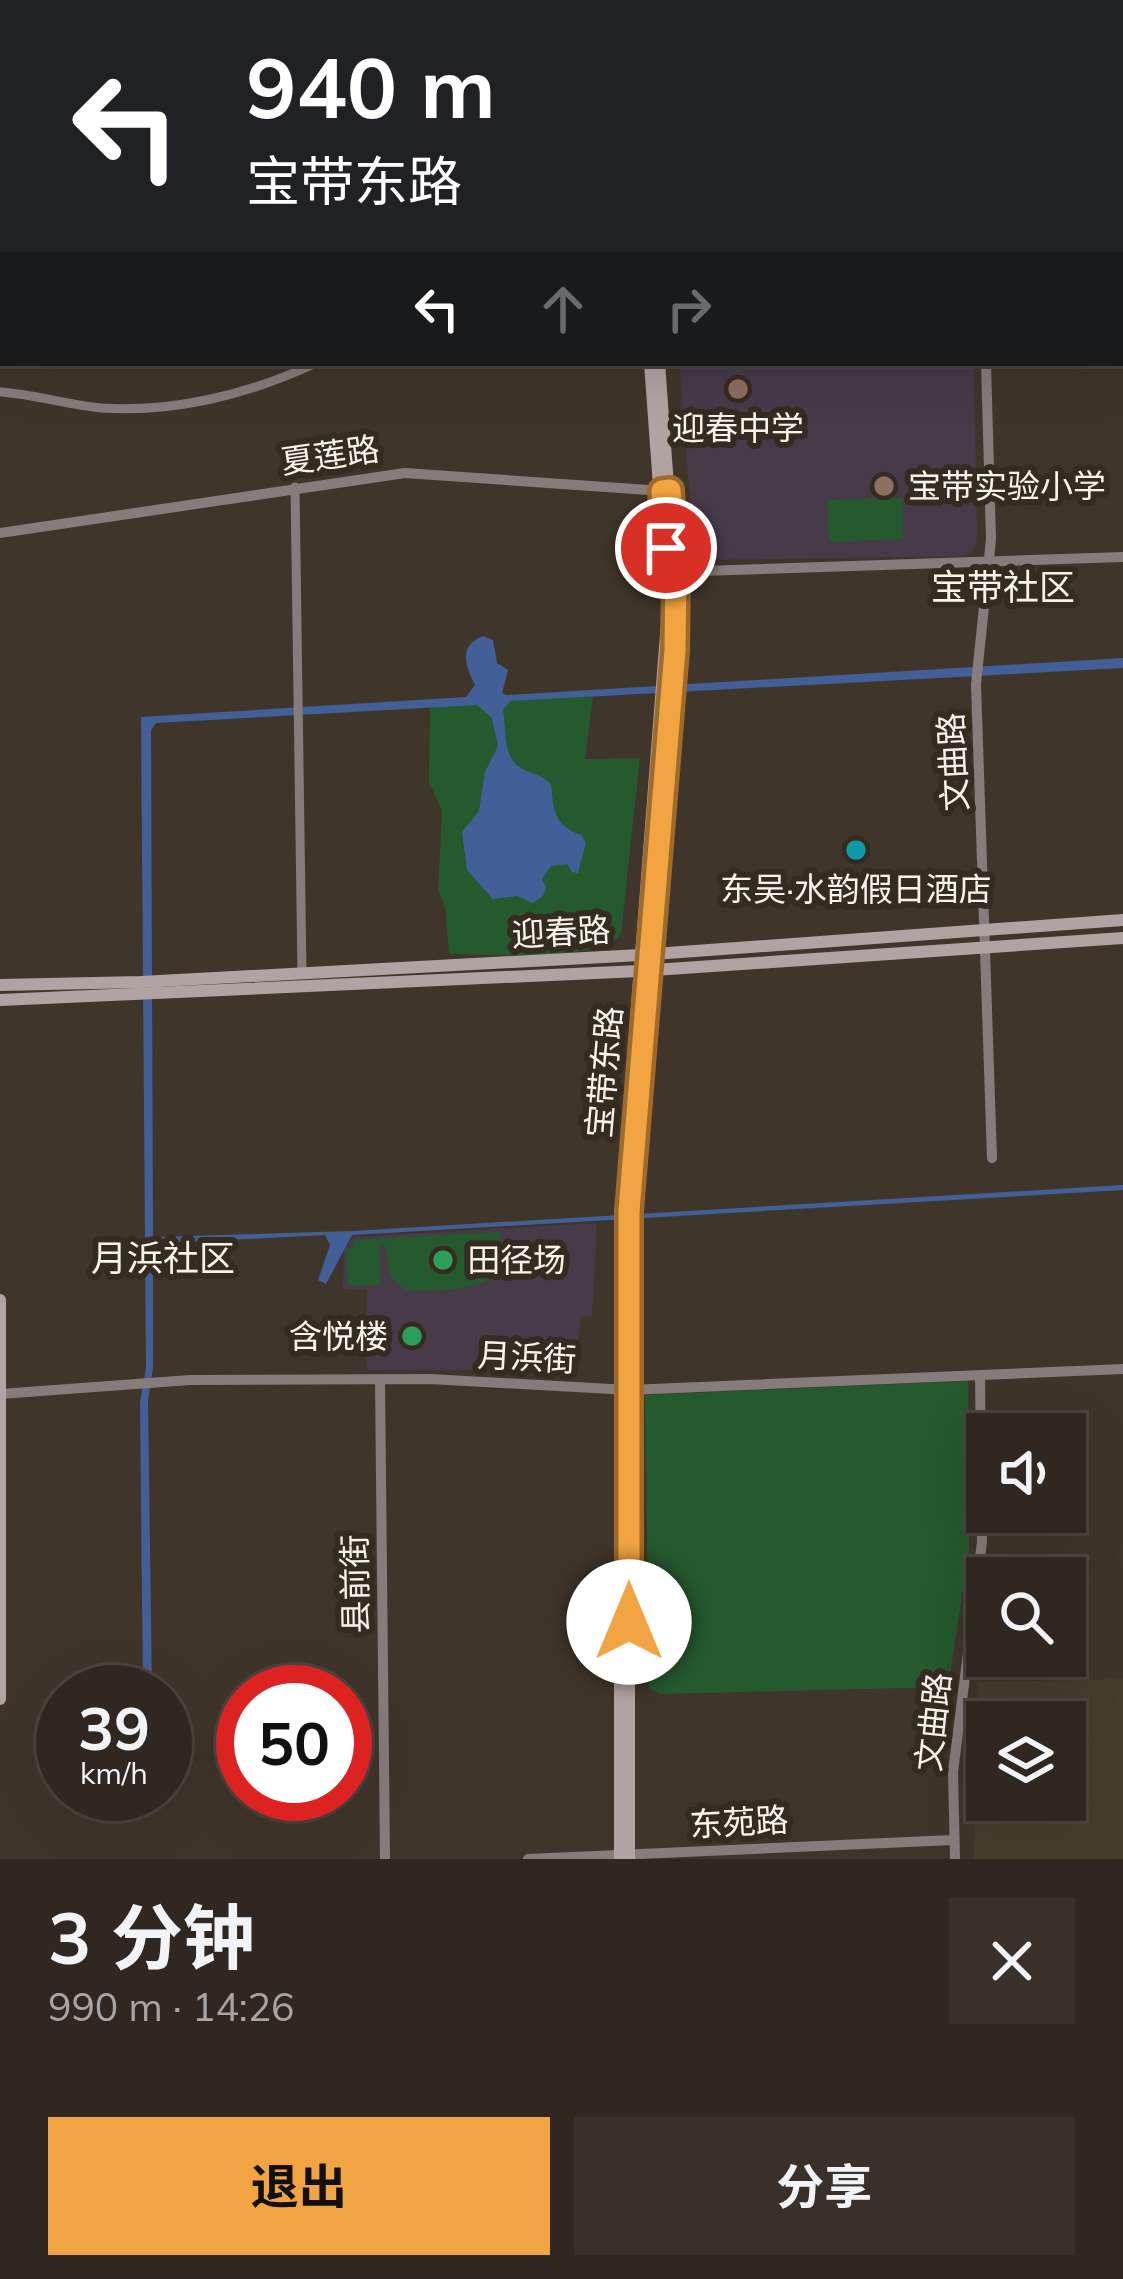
<!DOCTYPE html>
<html lang="zh">
<head>
<meta charset="utf-8">
<style>
  body { margin:0; font-family:Mulish,"Noto Sans SC",sans-serif; background:#383029; color:#f1f3f6; height:100vh; display:flex; flex-direction:column; font-size:45px; white-space:nowrap }
  * { box-sizing:border-box; margin:0 }
  p { font-size:39px; color:#a8a6a5 }
  .icon { flex:none; width:66px; height:66px; fill:none; stroke:currentColor; stroke-width:2; stroke-linecap:round; stroke-linejoin:round }
  .map { position:relative; height:1859px; overflow:hidden }
  .drawer { display:flex; flex-direction:column; background:#302820; flex:1 }
  .drawer>* { flex:none }
  .top-card { position:absolute; left:0px; top:0px; width:1125px; height:366px; box-shadow:0 12px 48px #0002,0 0 0 3px #4b443e; background:#202124; color:#fff; overflow:hidden }
  .tools { position:absolute; left:966px; top:1413px; display:grid; gap:24px }
  .tools a { display:grid; place-items:center; width:120px; height:120px; border-radius:0px; background:#302820; box-shadow:0 12px 48px #0002,0 0 0 3px #4b443e; font-size:60px }
  .speed { position:absolute; left:36px; top:1665px; display:flex; gap:24px; font-size:60px; font-weight:700; text-align:center }
  .speed>* { display:grid; place-content:center; width:156px; height:156px; border-radius:50%; background:#302820; box-shadow:0 12px 48px #0002,0 0 0 3px #4b443e; line-height:1 }
  .speed small { font-size:30px; font-weight:400 }
  .speed .limit { border:18px solid #d22; background:#fff; color:#111 }
  .pin { position:absolute; display:grid; place-items:center; width:102px; height:102px; color:#fff; margin:-51px; border:6px solid #fff; border-radius:50%; box-shadow:0 3px 12px #0007 }
  .me { position:absolute; width:132px; margin:-66px; rotate:0deg; stroke-linejoin:round; filter:drop-shadow(0 0 9px #0008) }
  .turn { display:flex; align-items:center; gap:42px; height:252px; padding:0 48px; font-size:54px }
  .turn .icon { width:156px; height:156px; stroke-width:2.5 }
  .turn b { display:block; font-size:84px; line-height:102px }
  .lanes { display:flex; align-items:center; height:114px; padding:0 48px; background:#0003; justify-content:center; gap:60px; direction:ltr }
  .lanes .off { opacity:.35 }
  .round { display:grid; place-items:center; flex:none; width:126px; height:126px; border-radius:0px; background:#383029 }
  .headline { display:flex; align-items:center; justify-content:space-between; height:204px; padding:0 48px }
  h1 { font-size:72px; font-weight:700; line-height:90px }
  .button { display:flex; gap:24px; margin-top:auto; padding:24px 48px }
  .button a { flex:1; height:138px; border-radius:0px; background:#f3a442; color:#111; font-size:48px; font-weight:700; line-height:138px; text-align:center }
  .button a+a { background:#383029; color:#f1f3f6 }
  .map>svg:first-child { display:block }
  .commercial { fill:#463e2d; fill-rule:evenodd }
  .education { fill:#473a49 }
  .green { fill:#25592e }
  .water { fill:#426097 }
  .lines { fill:none; stroke-linecap:round; stroke-linejoin:round }
  .minor { stroke:#857c7b; stroke-width:9 }
  .tertiary { stroke:#857c7b; stroke-width:10 }
  .secondary { stroke:#b1a3a1; stroke-width:12 }
  .route-casing { stroke:#9e6b2b; stroke-width:30 }
  .route { stroke:#f3a442; stroke-width:21 }
  .education-dot { fill:#8d6e63; stroke:#362b20; stroke-width:4.5 }
  .culture-dot { fill:#0f9aa8; stroke:#362b20; stroke-width:4.5 }
  .leisure-dot { fill:#2e9e5b; stroke:#362b20; stroke-width:4.5 }
  .labels { text-anchor:middle; stroke-width:12; stroke-linejoin:round; paint-order:stroke }
  .poi-label { font-size:33px; fill:#faf3ec; stroke:#362b20 }
  .street-label { font-size:33px; fill:#faf3ec; stroke:#362b20 }
  .neighbourhood-label { font-size:36px; fill:#faf3ec; stroke:#362b20 }
</style>
</head>
<body>
<div class="map">
<svg width="1123" height="1859" viewBox="0 0 1123 1859">
  <rect width="100%" height="100%" fill="#40352a"/>
  <path class="commercial" d="M1123,1679V1859H974L978,1682ZM987,1722H1065V1800H987Z"/>
  <g class="education">
    <polygon points="679,363 974,363 977,540 974,550 964,556 708,560 694,551"/>
    <polygon points="597,1223 592,1316 581,1317 574,1370 367,1370 367,1290 343,1289 344,1247 354,1237"/>
  </g>
  <g class="green">
    <polygon points="902,498 903,539 829,542 827,500"/>
    <path d="M593,696L585,759L640,758L621,934C597,963 488,954 449,954L445,907L438,891L442,811L429,782L430,705Z"/>
    <path d="M500,1232C504,1281 489,1286 445,1290C431,1291 419,1292 405,1290L390,1277L385,1245L379,1246L381,1285L348,1286L346,1248L354,1247V1240Z"/>
    <polygon points="968,1381 969,1550 948,1687 660,1694 649,1688 645,1395"/>
  </g>
  <path class="water" d="M483,636L493,640L497,663L508,670L502,693L506,695L1123,658V668L510,701L503,710C506,727 503,755 518,766C528,774 540,773 551,784C553,800 552,820 570,830C587,840 575,826 586,843L578,873L572,872L567,864L551,866L542,879L546,887L543,896L533,903L517,896L493,899L467,870L462,832L479,811L485,772L498,746L492,718L477,705L156,723L151,730L153,1237L353,1231L1123,1185V1190L352,1235L326,1284L318,1280L330,1245L325,1235L153,1244V1368L148,1400L152,1692H143L140,1402L146,1368L141,717L466,697L475,685C466,667 457,646 483,636Z"/>
  <g class="lines">
    <g class="minor">
      <path d="M0,392C34,394 67,405 101,408C174,413 250,394 316,363"/>
      <polyline points="295,487 302,973"/>
    </g>
    <g class="tertiary">
      <polyline points="980,0 980,3"/>
      <polyline points="1122,168 1123,168"/>
      <polyline points="986,363 991,539 976,684 992,1158"/>
      <polyline points="0,533 405,473 663,491"/>
      <polyline points="671,572 1123,557"/>
      <polyline points="380,1380 385,1859"/>
      <polyline points="0,1394 190,1380 430,1379 629,1390 1123,1369"/>
      <polyline points="528,1859 953,1840"/>
      <polyline points="955,1859 953,1772 982,1542 980,1376"/>
    </g>
    <g class="secondary">
      <polyline points="603,0 604,3"/>
      <polyline points="618,0 618,3"/>
      <polyline points="627,0 627,3"/>
      <polyline points="641,0 642,3"/>
      <polyline points="0,985 141,982 640,955 1123,920"/>
      <polyline points="0,1000 639,971 1123,938"/>
      <polyline points="0,1300 0,1699"/>
      <polyline points="620,1859 620,1224 668,609 650,363"/>
      <polyline points="629,1859 629,1223 677,609 659,363"/>
    </g>
  </g>
  <g class="lines">
    <defs>
      <polyline id="route" points="629,1622 629,1211 675,650 676,572 670,490 662,491 666,548"/>
    </defs>
    <use href="#route" class="route-casing"/>
    <use href="#route" class="route"/>
  </g>
  <g class="education-dot">
    <circle cx="738" cy="389" r="12"/>
    <circle cx="884" cy="486" r="12"/>
  </g>
  <circle class="culture-dot" cx="856" cy="850" r="12"/>
  <g class="leisure-dot">
    <circle cx="443" cy="1260" r="12"/>
    <circle cx="412" cy="1336" r="12"/>
  </g>
  <g class="labels">
    <g class="poi-label">
      <text x="738" y="440">迎春中学</text>
      <text x="908" y="498" text-anchor="start">宝带实验小学</text>
      <text x="856" y="901">东吴·水韵假日酒店</text>
      <text x="467" y="1272" text-anchor="start">田径场</text>
      <text x="388" y="1348" text-anchor="end">含悦楼</text>
    </g>
    <g class="street-label">
      <text transform="translate(330 455) rotate(-8)" y="12">夏莲路</text>
      <text transform="translate(953 762) rotate(-93)" y="12">文曲路</text>
      <text transform="translate(561 932) rotate(-3)" y="12">迎春路</text>
      <text transform="translate(604 1072) rotate(-85)" y="12">宝带东路</text>
      <text transform="translate(527 1357) rotate(3)" y="12">月浜街</text>
      <text transform="translate(355 1584) rotate(-91)" y="12">县前街</text>
      <text transform="translate(933 1722) rotate(-84)" y="12">文曲路</text>
      <text transform="translate(739 1822) rotate(-3)" y="12">东苑路</text>
    </g>
    <g class="neighbourhood-label">
      <text x="1003" y="600">宝带社区</text>
      <text x="163" y="1271">月浜社区</text>
    </g>
  </g>
</svg>
<div class="tools">
<a><svg class="icon" aria-label="sound" viewBox="0 0 24 24"><path d="M4 9h4l5-4v14l-5-4H4zM17 9q2 3 0 6"/></svg></a>
<a><svg class="icon" aria-label="search" viewBox="0 0 24 24"><circle cx="10" cy="10" r="6"/><path d="M15 15l6 6"/></svg></a>
<a><svg class="icon" aria-label="layers" viewBox="0 0 24 24"><path d="M12 4l9 5-9 5-9-5zM3 14l9 5 9-5"/></svg></a>
</div>
<div class="speed"><div>39<small>km/h</small></div><div class="limit">50</div></div>
<div class="pin" style="left:666px;top:548px;background:#d93025"><svg class="icon" aria-label="arrive" viewBox="0 0 24 24"><path d="M6 21V4h12l-3 4 3 4H6"/></svg></div>
<svg class="me" style="left:629px;top:1622px" viewBox="-20 -20 40 40"><circle r="19" fill="#fff"/><path d="M0-13L10 11 0 6-10 11z" fill="#f3a442"/></svg>
<div class="top-card">
<div class="turn"><svg class="icon" aria-label="left" viewBox="0 0 24 24"><path d="M17 20v-9H6M10 6l-5 5 5 5"/></svg><div><b>940 m</b>宝带东路</div></div>
<div class="lanes"><svg class="icon" aria-label="left" viewBox="0 0 24 24"><path d="M17 20v-9H6M10 6l-5 5 5 5"/></svg><svg class="icon off" aria-label="ahead" viewBox="0 0 24 24"><path d="M12 20V5M6 11l6-6 6 6"/></svg><svg class="icon off" aria-label="right" viewBox="0 0 24 24"><path d="M7 20v-9h11M14 6l5 5-5 5"/></svg></div>
</div>
</div>
<section class="drawer">
<div class="headline"><div><h1>3 分钟</h1><p>990 m · 14:26</p></div><a class="round"><svg class="icon" aria-label="close" viewBox="0 0 24 24"><path d="M6 6l12 12M18 6L6 18"/></svg></a></div>
<div class="button"><a>退出</a><a>分享</a></div>
</section>
</body>
</html>
